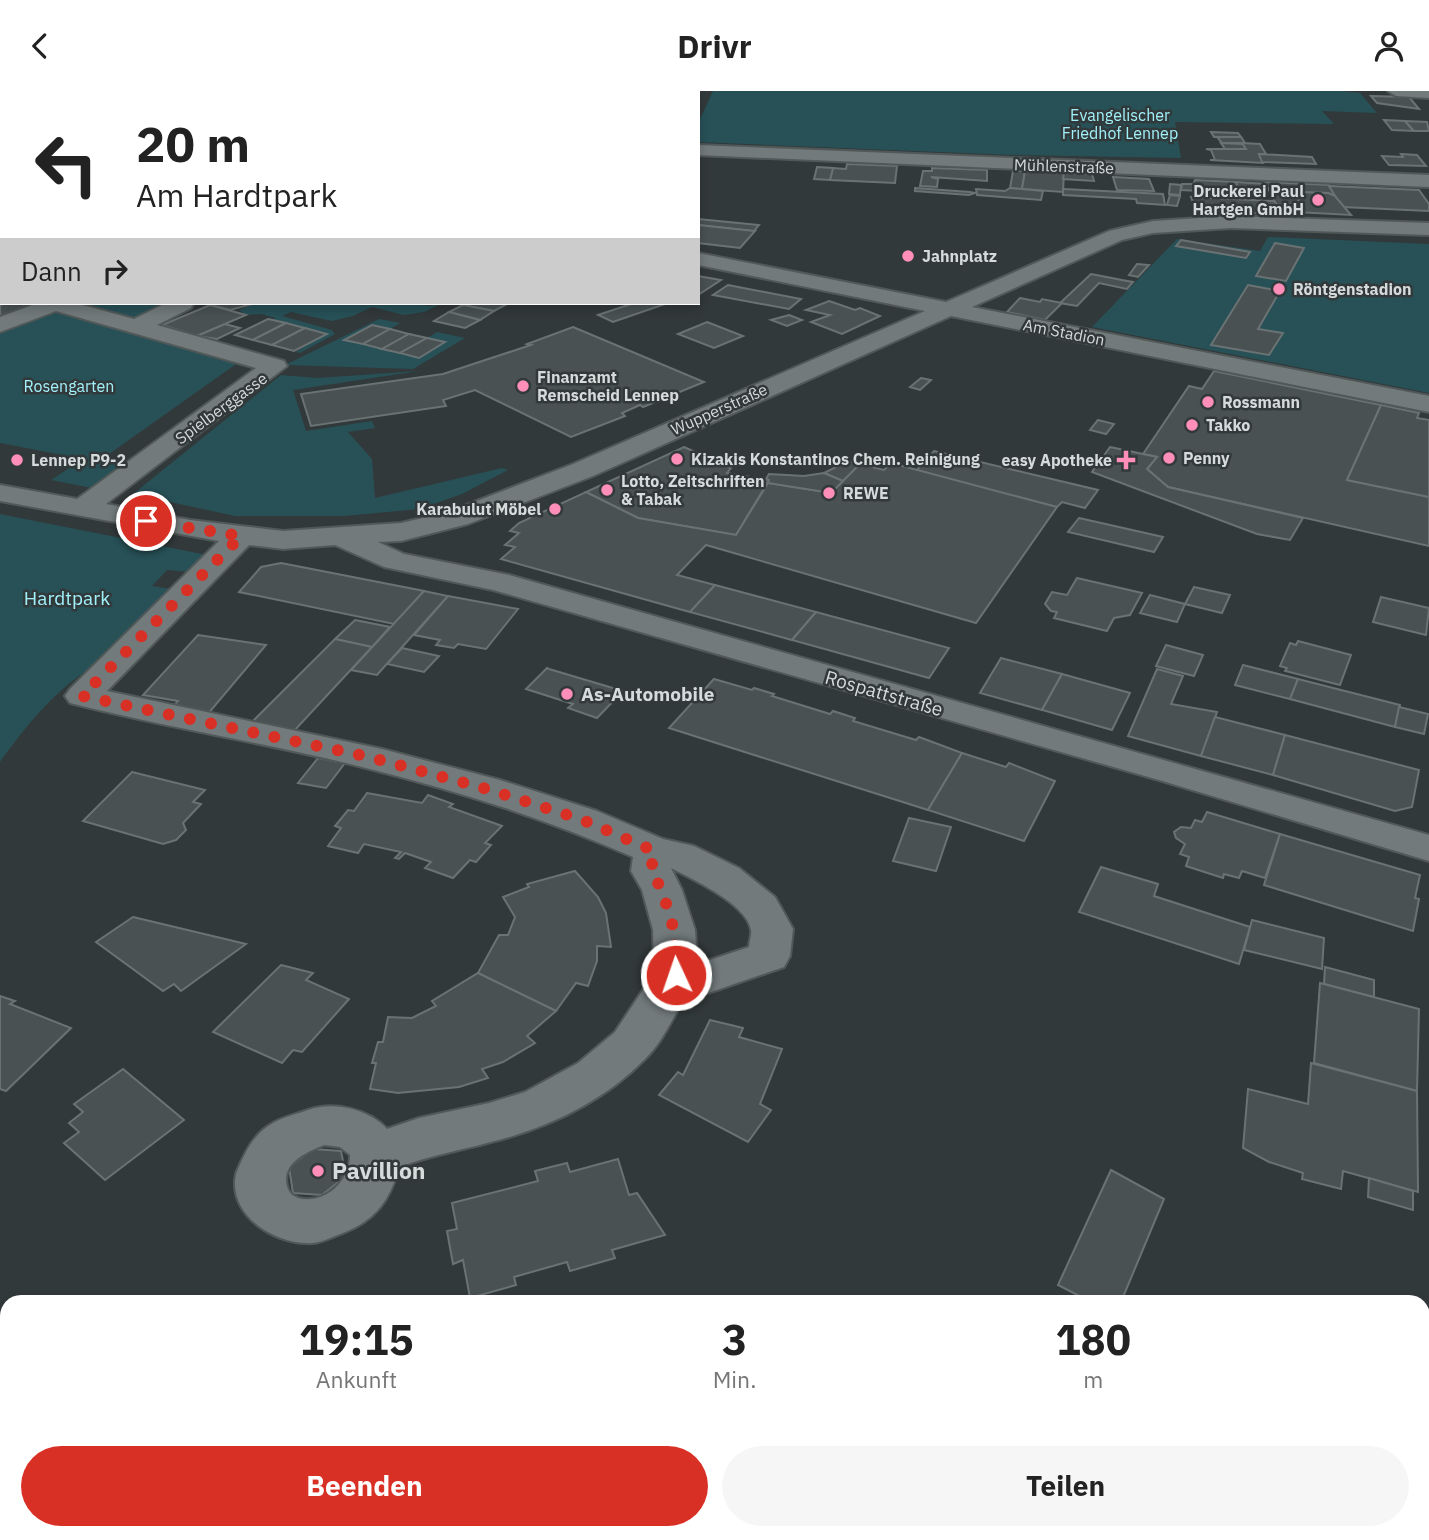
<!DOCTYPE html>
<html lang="de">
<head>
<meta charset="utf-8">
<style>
  body { margin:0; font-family:"IBM Plex Sans",sans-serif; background:#f6f6f6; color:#222; height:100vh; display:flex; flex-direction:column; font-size:26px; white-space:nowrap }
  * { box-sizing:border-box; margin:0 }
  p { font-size:23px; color:#767676 }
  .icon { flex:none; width:38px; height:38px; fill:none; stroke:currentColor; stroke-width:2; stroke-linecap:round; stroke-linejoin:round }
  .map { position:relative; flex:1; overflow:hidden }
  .side { position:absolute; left:0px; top:1204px; width:1430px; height:245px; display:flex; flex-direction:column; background:#fff; border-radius:21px 21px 0 0; box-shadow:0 4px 10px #0003 }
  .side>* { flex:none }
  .guide { position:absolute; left:0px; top:0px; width:700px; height:214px; box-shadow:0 4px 10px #0003; background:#fff; color:#222; overflow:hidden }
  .pin { position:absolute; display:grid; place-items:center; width:60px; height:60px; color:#fff; margin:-30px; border:4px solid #fff; border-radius:50%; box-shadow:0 2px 7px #0007 }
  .me { position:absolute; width:77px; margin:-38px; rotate:357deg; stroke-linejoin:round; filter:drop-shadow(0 0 5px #0008) }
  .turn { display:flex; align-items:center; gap:24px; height:147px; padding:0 21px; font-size:32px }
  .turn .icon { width:91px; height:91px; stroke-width:2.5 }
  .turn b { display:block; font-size:49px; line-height:60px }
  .then { display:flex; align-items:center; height:66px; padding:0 21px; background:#0003; gap:14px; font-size:26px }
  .eta { display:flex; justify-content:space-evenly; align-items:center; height:119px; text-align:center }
  .eta b { font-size:42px; font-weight:700; line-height:49px }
  .primary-button { display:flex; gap:14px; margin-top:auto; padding:14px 21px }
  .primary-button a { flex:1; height:80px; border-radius:42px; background:#d93025; color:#fff; font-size:28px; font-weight:700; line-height:80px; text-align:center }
  .primary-button a+a { background:#f6f6f6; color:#222 }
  header { display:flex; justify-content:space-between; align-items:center; height:91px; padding:0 21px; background:#fff; font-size:32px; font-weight:700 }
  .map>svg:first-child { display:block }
  .green { fill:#275157 }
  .building { fill:#495152; stroke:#6a7273; stroke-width:2 }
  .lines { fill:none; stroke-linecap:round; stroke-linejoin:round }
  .minor-casing { stroke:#515858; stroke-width:4 }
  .minor { fill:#727a7b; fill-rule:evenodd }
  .route { stroke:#d93025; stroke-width:12; stroke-dasharray:0 21.6 }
  .poi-dot { fill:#ff8eb9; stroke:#32393a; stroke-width:2.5 }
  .labels { text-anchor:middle; stroke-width:5; stroke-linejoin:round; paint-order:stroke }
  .far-park-label { font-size:16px; fill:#a1f1fb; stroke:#32393a }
  .far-street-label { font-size:16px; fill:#d5dada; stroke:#32393a }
  .far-poi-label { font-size:16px; font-weight:bold; fill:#d5dada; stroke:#32393a; text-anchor:start }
  .park-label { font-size:19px; fill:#a1f1fb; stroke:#32393a }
  .street-label { font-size:19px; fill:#d5dada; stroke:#32393a }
  .poi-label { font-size:19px; font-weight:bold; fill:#d5dada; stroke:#32393a; text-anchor:start }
  .near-poi-label { font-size:23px; font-weight:bold; fill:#d5dada; stroke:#32393a; text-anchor:start }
</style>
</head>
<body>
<header><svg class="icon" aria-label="back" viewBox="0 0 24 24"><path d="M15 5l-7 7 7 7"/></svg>Drivr<svg class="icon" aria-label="person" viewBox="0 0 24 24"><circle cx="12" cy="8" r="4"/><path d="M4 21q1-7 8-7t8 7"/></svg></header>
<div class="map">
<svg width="1429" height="1449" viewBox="0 0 1429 1449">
  <rect width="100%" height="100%" fill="#32393a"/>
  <g class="green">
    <polygon points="713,0 1342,0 1360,2 1377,22 1322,20 1334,33 1175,31 1181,67 1012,64 698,51 698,32"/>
    <polygon points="1268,146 1429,153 1429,302 1092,236 1177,148 1260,160"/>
    <polygon points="83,212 90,214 177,212 137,230 80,213"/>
    <polygon points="256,212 414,212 428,215 443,212 424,221 404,224 372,216 353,225 332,230 291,221 282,225 332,239 335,243 300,262 296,261 326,242 271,229 276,227 261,223 246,224 239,219"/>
    <polygon points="50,218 239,271 102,368 130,373 97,398 51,389 83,368 0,352 0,236"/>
    <polygon points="379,228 400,232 390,238 372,234 345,249 419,267 444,252 427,247 437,241 465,247 413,278 285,274"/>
    <polygon points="419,280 293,299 306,340 372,330 375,337 348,341 372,368 375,407 502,377 508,379 462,403 420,418 344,425 235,425 133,403 281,284 317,287"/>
    <path d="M0,423L207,464L190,481L167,479L152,495L172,498L99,573C58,594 26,635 0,671Z"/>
  </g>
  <g class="building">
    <polygon points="1371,5 1409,6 1419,18 1377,12"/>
    <polygon points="1384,29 1405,30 1414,40 1392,39"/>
    <polygon points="1405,30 1427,31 1429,40 1414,40"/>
    <polygon points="1211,41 1238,42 1241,46 1214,46"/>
    <polygon points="1217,46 1241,46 1245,52 1222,52"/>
    <polygon points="1221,52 1243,53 1246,58 1225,58"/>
    <polygon points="1242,52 1260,53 1266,63 1259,63 1263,72 1210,69 1215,69 1211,59 1206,58 1246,58"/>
    <polygon points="1259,63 1312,66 1316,73 1262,71"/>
    <polygon points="1401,63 1417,64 1426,75 1389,74 1382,65 1403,66"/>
    <polygon points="847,73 897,75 895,92 830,89 833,77 846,78"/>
    <polygon points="817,76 833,77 830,89 814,88"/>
    <polygon points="932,77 987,79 987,90 931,86 938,88 937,96 920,95 923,80 932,80"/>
    <polygon points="1013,80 1025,80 1022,98 1010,97"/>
    <polygon points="1025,80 1064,82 1063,101 1022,98"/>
    <polygon points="1064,82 1092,83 1094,90 1063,88"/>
    <polygon points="1113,86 1149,88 1154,100 1117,99"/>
    <polygon points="1195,89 1236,91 1240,104 1204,103 1194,91"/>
    <polygon points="1236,91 1266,93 1270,99 1239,98"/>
    <polygon points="1265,91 1329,94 1335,105 1328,102 1294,101 1301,114 1276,113"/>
    <polygon points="1170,93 1181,94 1180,104 1169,103"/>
    <polygon points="1182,93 1197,93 1200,100 1181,99"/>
    <polygon points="1329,95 1419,99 1429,113 1429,120 1342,116"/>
    <polygon points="915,97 970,101 975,102 969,104 915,100"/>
    <polygon points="1010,97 1043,100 1041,109 977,104 976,98 1005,100"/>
    <polygon points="1063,98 1163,103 1165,114 1137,112 1136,108 1063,104"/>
    <polygon points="1294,101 1328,102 1335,105 1351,124 1296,121 1292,113 1301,114"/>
    <polygon points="1170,104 1180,105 1177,115 1167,114"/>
    <polygon points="1191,106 1274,110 1276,113 1269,113 1274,123 1196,119"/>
    <polygon points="698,128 759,134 754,140 698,134"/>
    <polygon points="698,134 754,140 755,140 740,157 698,152"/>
    <polygon points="1181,149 1250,161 1246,167 1176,155"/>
    <polygon points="1275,152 1304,157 1286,190 1256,185"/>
    <polygon points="1137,173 1149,174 1138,186 1129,184"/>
    <polygon points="1091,183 1122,189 1133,191 1127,198 1099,192 1077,215 1060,212"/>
    <polygon points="698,185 721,189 698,204"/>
    <polygon points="728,194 801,208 789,218 713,204"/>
    <polygon points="1248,194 1280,200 1258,238 1283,242 1269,264 1211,254"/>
    <polygon points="1020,207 1040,211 1042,208 1062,212 1045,229 1007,221"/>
    <polygon points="829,210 855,219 860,217 880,225 842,243 811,231 830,224 806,219"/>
    <polygon points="6,212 44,212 0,229 0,214"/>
    <polygon points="215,212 256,212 230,219 210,214"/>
    <polygon points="467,212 503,212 507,213 494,220 463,214"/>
    <polygon points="634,212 668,212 613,231 598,224"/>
    <polygon points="210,214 246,224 197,245 162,234"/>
    <polygon points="463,214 494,220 480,229 449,221"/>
    <polygon points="449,221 480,229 465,237 434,230"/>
    <polygon points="789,224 802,229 787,235 771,229"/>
    <polygon points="268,228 286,232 253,249 235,244"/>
    <polygon points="707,231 743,245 714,257 678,243"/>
    <polygon points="286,232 305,237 272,254 253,249"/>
    <polygon points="225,233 240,237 217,248 197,245"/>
    <polygon points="372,234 390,238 363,253 344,249"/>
    <polygon points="573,236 704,291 643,316 640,314 622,322 625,325 571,346 475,299 443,309 446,315 311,335 301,303 443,283 531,254 527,253"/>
    <polygon points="305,237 327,243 294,260 272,254"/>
    <polygon points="390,238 409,243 382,258 363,253"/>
    <polygon points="409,243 427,247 400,262 382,258"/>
    <polygon points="427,247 445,251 419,267 400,262"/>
    <polygon points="1214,280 1381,314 1347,389 1429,406 1429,455 1168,396 1147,378 1157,366 1143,363 1189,295 1202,298"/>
    <polygon points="921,287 931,289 920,299 910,296"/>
    <polygon points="1381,314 1419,322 1417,327 1429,329 1429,406 1347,389"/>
    <polygon points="1098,329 1114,333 1106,343 1090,339"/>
    <polygon points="684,356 731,377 727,382 769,389 736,444 638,427 586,401"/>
    <polygon points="1110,356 1157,366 1147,378 1168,396 1303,427 1290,449 1257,443 1092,381"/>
    <polygon points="934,360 1098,399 1085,417 1062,411 1057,416 916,380"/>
    <polygon points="848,370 860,373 843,390 824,382"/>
    <polygon points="891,372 1057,416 976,532 706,454 677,484 715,494 690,521 501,468 515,456 505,454 519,442 510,440 519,432 586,401 638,427 736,444 768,392 831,402 860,373 884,379"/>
    <polygon points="824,382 843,390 831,402 768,392 769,389 766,388 769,383 804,385"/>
    <polygon points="1079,427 1163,446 1154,461 1068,441"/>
    <polygon points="281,472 424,500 394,533 239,501 261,476"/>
    <polygon points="1077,487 1142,502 1130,524 1114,527 1107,540 1054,527 1057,521 1051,520 1045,513 1052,501 1067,504"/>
    <polygon points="715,494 816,521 792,549 690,521"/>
    <polygon points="1194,496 1230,504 1222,522 1185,513"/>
    <polygon points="424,500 448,505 377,584 351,579"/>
    <polygon points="1150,504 1185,513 1177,531 1140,522"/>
    <polygon points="448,505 518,518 486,558 458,553 454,557 436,554 440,549 414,544"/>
    <polygon points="1381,506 1429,517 1426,544 1373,531"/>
    <polygon points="816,521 949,557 929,587 792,549"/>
    <polygon points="355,529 390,536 372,556 335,548"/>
    <polygon points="198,544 266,554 207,624 172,617 178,610 143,604"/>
    <polygon points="335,548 372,556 294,640 251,632"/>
    <polygon points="1298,550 1351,564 1340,594 1285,580 1287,577 1280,575 1290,552 1296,554"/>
    <polygon points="1166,554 1203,564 1194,585 1156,575"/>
    <polygon points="402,557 439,565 424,581 387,573"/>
    <polygon points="1001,567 1062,583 1042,619 980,602"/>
    <polygon points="1243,574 1298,588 1290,608 1235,594"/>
    <polygon points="547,577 549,578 623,600 597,627 568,617 573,613 526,598"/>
    <polygon points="1157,578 1183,585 1171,613 1217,621 1201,665 1128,645"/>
    <polygon points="1062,583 1130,602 1112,639 1042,619"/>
    <polygon points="714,588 752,599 754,597 774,603 772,605 830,623 833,620 855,627 853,630 916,649 919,646 962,662 928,719 669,637"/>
    <polygon points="1298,588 1400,614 1395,636 1290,608"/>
    <polygon points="1399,616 1428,623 1424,643 1395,636"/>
    <polygon points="1215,626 1285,644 1273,684 1201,665"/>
    <polygon points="1285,644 1419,679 1412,716 1395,720 1273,684"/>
    <polygon points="962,662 1006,676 1009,672 1055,690 1024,750 928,719"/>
    <polygon points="318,667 345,672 326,697 298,692"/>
    <polygon points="132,681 205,699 193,711 201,713 183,732 186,739 176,749 163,753 83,730"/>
    <polygon points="367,702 422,712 428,704 453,713 449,716 502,735 485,752 491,754 476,771 470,769 453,787 425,777 431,771 405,762 399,768 395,767 401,761 364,753 358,762 328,755 341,737 335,735 348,719 354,720"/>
    <polygon points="1207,721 1280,743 1265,787 1242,780 1239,787 1224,783 1223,787 1186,775 1189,766 1180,763 1185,753 1176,747 1174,741 1181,736 1191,737 1195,729 1202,731"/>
    <polygon points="909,727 951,736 936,780 893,770"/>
    <polygon points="1280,743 1420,784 1415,807 1419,808 1413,840 1264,794"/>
    <polygon points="1101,776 1158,793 1154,805 1250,836 1239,873 1079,821"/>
    <polygon points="575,780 598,806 606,822 611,856 597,855 597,870 588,895 576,892 556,920 478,882 499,844 508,844 515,826 503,806 529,796 527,793"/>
    <polygon points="133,826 246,853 181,900 174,893 163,900 96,851"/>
    <polygon points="1252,829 1324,847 1322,878 1244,859"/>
    <polygon points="281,874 313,882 306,889 349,908 302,961 293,959 282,972 213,941"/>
    <polygon points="1325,876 1374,889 1374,906 1324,893"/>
    <polygon points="478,882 556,920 527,945 535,952 503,971 482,978 488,987 459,996 398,1002 370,998 376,972 372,972 378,951 383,951 388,926 412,927 436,915 432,910"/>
    <polygon points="1320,892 1419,918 1417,1000 1314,972"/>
    <polygon points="0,905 15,910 10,913 71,937 6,1000 0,998"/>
    <polygon points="710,929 743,937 739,946 782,958 760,1013 771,1019 748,1051 659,1004 678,981 683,984"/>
    <polygon points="1311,972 1417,1000 1418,1101 1343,1080 1341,1098 1302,1088 1303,1082 1269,1071 1243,1057 1248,998 1308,1013"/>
    <polygon points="123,978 184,1029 105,1089 64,1052 79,1041 69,1032 83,1021 74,1013"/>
    <polygon points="313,1058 341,1060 346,1085 322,1104 293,1102 289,1076"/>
    <polygon points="618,1068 629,1104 637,1102 665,1144 612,1159 615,1167 570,1180 567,1171 514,1186 516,1194 470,1207 463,1169 453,1173 447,1140 457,1138 452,1112 538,1090 535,1080 567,1072 570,1081"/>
    <polygon points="1111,1079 1164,1108 1121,1211 1091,1211 1058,1194"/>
    <polygon points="1369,1087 1413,1100 1413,1119 1368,1106"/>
    <polygon points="0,1347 7,1348 7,1442 9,1442 6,1449 0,1449"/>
    <polygon points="9,1442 126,1442 123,1449 6,1449"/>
    <polygon points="241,1442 354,1442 352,1449 239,1449"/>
    <polygon points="354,1442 416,1442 414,1449 352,1449"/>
    <polygon points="654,1442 774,1442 774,1449 653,1449"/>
    <rect x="774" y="1442" width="135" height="7"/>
    <polygon points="1145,1442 1309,1442 1309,1449 1144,1449"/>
  </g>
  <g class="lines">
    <defs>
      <g id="minor">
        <polygon points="36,0 67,0 66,2"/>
        <polygon points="207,0 223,0 206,2"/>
        <polygon points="348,0 364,0 347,2"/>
        <rect x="439" y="0" width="16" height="2"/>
        <polygon points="1388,0 1429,0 1429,7 1396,5"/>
        <rect x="0" y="49" width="2" height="10"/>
        <polygon points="698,54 1429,84 1429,96 698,64"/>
        <polygon points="2,89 2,101 0,102 0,90"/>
        <path d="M1231,125L1429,132V144L1231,137L1153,142L1122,149L972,216L1429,305V321L951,225L593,385L468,433L401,450L378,451L404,463L509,484L1429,744V770L1159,689L493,499L384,476L335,454L283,458L249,454L107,600L382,658L500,689L597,720L663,748L694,755L739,777L775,806L793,838L790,865L784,876L708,902L688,901C675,922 663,951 645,968C602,1012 545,1038 487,1052C457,1060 428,1065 399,1076C390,1109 376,1129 343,1142C334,1145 323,1151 313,1152C277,1155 227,1125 236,1083C238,1077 242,1069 245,1063C251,1051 260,1039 273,1032C283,1026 297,1023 308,1019C333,1010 369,1018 387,1038L419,1027L489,1012L525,1001L578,972L615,941L654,882L653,839L642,799L631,780L633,766C547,728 458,700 366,677C268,652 168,637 70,612L65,605L70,598L219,450L0,410V394L77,408L256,277L56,220L0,241V226L38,212H75L134,228L166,212H194L191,217L157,234L284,270L287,275L106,413L190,429L283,440L401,432L448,421L573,373L925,220L698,174V162L946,211L1109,140L1153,130ZM671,777C692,788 747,813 751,839C752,843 749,851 749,856L707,870L697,869L695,839L682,799ZM324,1054L340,1056L350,1064C350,1090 325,1114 298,1107C292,1105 288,1100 287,1095C281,1072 307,1061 324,1054Z"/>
        <rect x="0" y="156" width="2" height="13"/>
      </g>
    </defs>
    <use href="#minor" class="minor-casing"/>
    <use href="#minor" class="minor"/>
  </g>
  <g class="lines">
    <polyline class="route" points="146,430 241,445 82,605 369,666 487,698 583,729 654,760 651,780 662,799 674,839 676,884"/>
  </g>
  <g class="poi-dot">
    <circle cx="1318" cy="109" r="7"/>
    <circle cx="908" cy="165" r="7"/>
    <circle cx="1279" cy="198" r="7"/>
    <circle cx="523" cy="295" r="7"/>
    <circle cx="1208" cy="311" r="7"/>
    <circle cx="1192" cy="334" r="7"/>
    <circle cx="1169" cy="367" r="7"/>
    <circle cx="677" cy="368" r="7"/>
    <circle cx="17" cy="369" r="7"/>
    <path d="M1122.5 358.5h7v7h7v7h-7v7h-7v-7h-7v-7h7z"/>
    <circle cx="607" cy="399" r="7"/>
    <circle cx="829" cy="402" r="7"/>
    <circle cx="555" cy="418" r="7"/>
    <circle cx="567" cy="603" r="7"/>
    <circle cx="318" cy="1080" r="7"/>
  </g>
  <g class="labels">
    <g class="far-park-label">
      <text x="1120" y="30">Evangelischer<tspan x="1120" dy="18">Friedhof Lennep</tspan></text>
      <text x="69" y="301">Rosengarten</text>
    </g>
    <g class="far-street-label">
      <text transform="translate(1064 75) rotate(2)" y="6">Mühlenstraße</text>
      <text transform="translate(1064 241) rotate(11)" y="6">Am Stadion</text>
      <text transform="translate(221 317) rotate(-36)" y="6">Spielberggasse</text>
      <text transform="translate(719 318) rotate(-24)" y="6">Wupperstraße</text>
    </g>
    <g class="far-poi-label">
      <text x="1304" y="106" text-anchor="end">Druckerei Paul<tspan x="1304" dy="18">Hartgen GmbH</tspan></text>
      <text x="922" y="171">Jahnplatz</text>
      <text x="1293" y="204">Röntgenstadion</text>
      <text x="537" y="292">Finanzamt<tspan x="537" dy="18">Remscheid Lennep</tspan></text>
      <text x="1222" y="317">Rossmann</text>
      <text x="1206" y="340">Takko</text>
      <text x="1183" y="373">Penny</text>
      <text x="691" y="374">Kizakis Konstantinos Chem. Reinigung</text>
      <text x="31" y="375">Lennep P9-2</text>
      <text x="1112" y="375" text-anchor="end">easy Apotheke</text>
      <text x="621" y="396">Lotto, Zeitschriften<tspan x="621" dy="18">&amp; Tabak</tspan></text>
      <text x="843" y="408">REWE</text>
      <text x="541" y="424" text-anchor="end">Karabulut Möbel</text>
    </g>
    <g class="park-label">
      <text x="67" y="514">Hardtpark</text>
    </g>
    <g class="street-label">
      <text transform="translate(884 602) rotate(16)" y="7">Rospattstraße</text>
    </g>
    <g class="poi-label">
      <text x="581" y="610">As-Automobile</text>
    </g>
    <g class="near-poi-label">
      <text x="332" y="1088">Pavillion</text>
    </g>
  </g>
</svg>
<div class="pin" style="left:146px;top:430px;background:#d93025"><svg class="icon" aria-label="arrive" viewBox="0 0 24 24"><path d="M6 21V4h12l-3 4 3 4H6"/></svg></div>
<svg class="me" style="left:676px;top:884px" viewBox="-20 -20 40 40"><circle r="17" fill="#d93025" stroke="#fff" stroke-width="3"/><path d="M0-11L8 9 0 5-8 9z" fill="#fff"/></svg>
<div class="guide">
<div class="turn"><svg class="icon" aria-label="left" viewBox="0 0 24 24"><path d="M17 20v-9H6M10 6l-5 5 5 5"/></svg><div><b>20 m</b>Am Hardtpark</div></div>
<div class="then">Dann<svg class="icon" aria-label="right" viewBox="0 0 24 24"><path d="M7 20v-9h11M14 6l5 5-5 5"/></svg></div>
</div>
<section class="side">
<div class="eta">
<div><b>19:15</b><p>Ankunft</p></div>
<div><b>3</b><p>Min.</p></div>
<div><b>180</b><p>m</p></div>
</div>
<div class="primary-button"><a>Beenden</a><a>Teilen</a></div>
</section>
</div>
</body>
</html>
